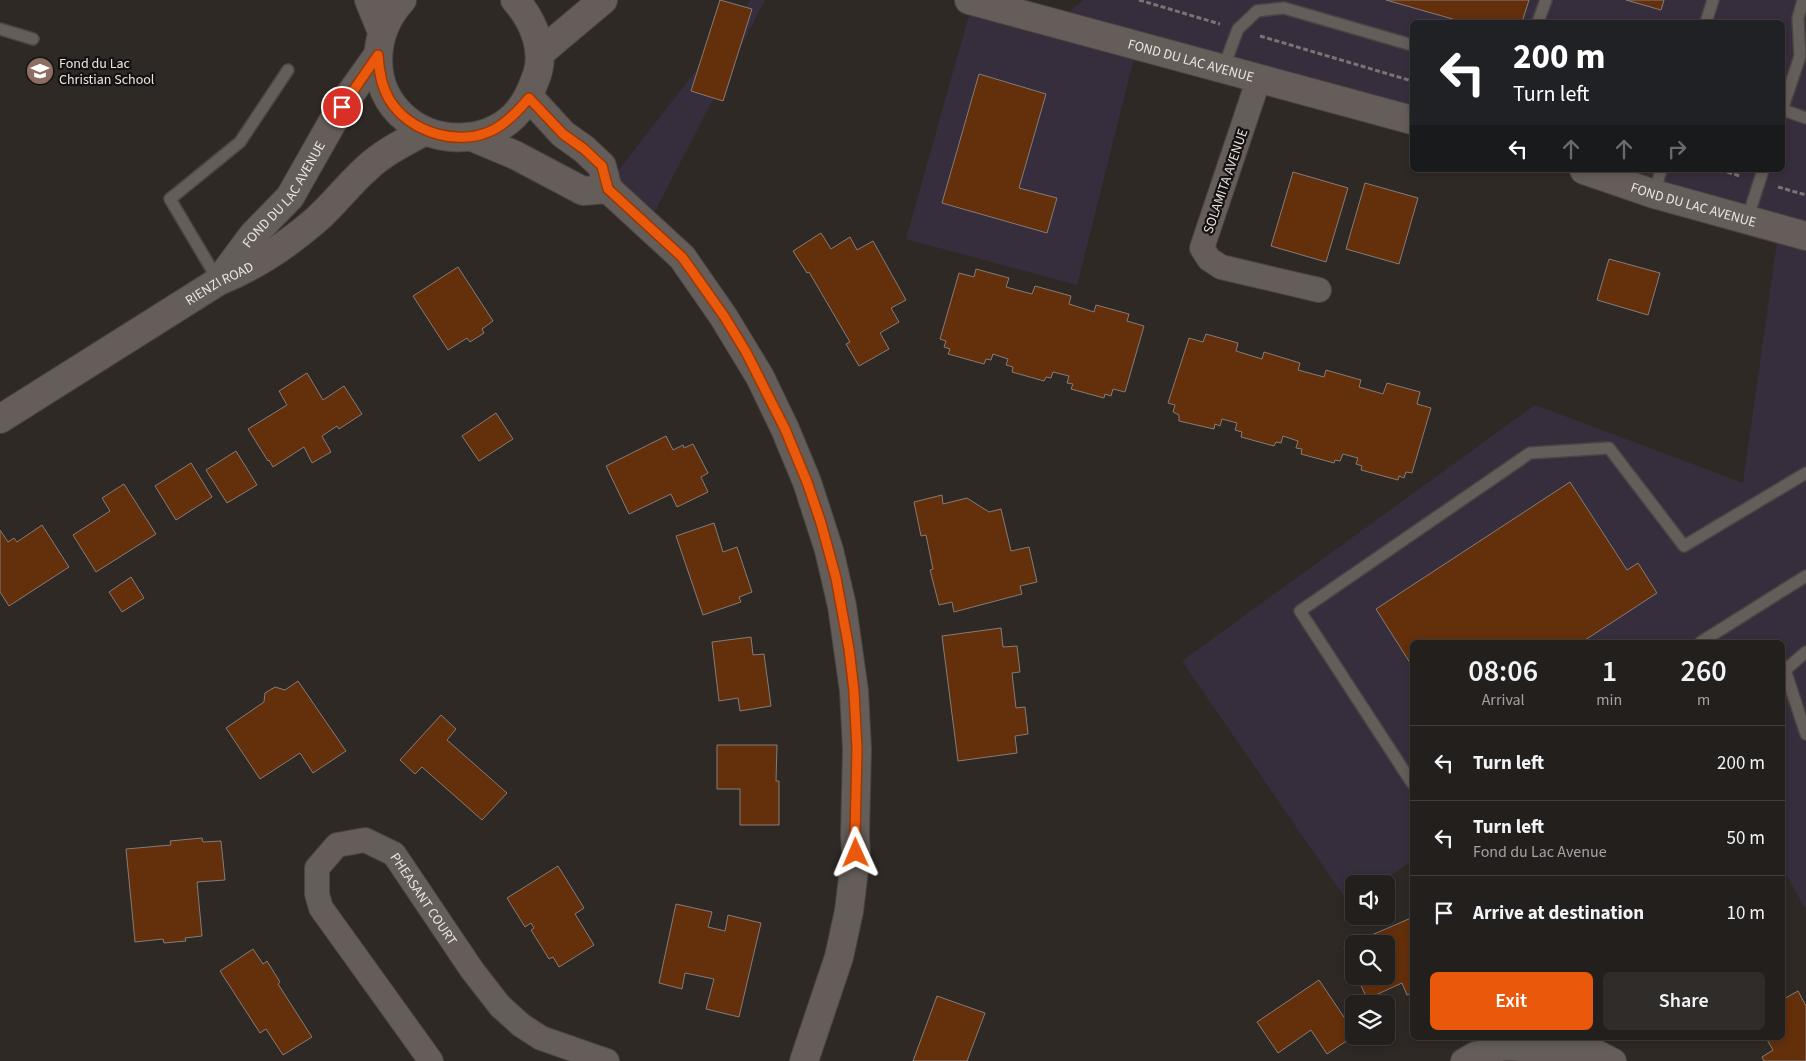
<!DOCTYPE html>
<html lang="en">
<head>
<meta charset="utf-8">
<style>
  body { margin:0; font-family:"Source Sans 3",sans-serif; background:#2f2c29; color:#f1f3f6; height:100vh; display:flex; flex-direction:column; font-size:19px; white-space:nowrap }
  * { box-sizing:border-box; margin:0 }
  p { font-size:16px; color:#a3a2a3 }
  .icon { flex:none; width:28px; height:28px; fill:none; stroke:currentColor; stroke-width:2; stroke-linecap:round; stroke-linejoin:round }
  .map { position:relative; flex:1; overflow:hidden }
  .drawer { position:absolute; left:1410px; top:640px; width:375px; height:400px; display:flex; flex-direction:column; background:#231f1c; border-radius:8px; box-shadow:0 2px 8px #0003,0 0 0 1px #403d3b }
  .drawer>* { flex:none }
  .guide { position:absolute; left:1410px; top:20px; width:375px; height:152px; border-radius:8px; box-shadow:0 2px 8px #0003,0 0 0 1px #403d3b; background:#202124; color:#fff; overflow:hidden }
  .controls { position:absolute; left:1345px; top:875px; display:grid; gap:10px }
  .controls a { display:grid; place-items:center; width:50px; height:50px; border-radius:8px; background:#231f1c; box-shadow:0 2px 8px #0003,0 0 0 1px #403d3b; font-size:25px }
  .pin { position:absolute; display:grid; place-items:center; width:42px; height:42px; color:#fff; margin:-21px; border:2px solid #fff; border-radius:50%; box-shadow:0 1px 5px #0007 }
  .me { position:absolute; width:55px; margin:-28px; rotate:359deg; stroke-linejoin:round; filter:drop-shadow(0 0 4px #0008) }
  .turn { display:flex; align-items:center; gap:18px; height:105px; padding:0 20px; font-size:22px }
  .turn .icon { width:65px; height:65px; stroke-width:2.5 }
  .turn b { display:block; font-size:35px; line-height:42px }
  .lanes { display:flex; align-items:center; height:48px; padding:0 20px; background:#0003; justify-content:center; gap:25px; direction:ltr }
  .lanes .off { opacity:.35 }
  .eta { display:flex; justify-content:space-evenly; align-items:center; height:85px; text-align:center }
  .eta b { font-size:30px; font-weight:600; line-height:35px }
  .action { display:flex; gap:10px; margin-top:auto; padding:10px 20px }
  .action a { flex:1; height:58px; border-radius:8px; background:#ea580c; color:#fff; font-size:20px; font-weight:600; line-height:58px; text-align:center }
  .action a+a { background:#2f2c29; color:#f1f3f6 }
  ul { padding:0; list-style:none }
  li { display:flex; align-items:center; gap:15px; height:75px; padding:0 20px; border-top:1px solid #403d3b }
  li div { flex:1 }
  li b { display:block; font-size:19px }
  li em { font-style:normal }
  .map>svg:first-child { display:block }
  .commercial { fill:#372e3d }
  .building { fill:#642f0b; stroke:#847c78 }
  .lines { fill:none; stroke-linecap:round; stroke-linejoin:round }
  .service-casing { stroke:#494542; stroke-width:14 }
  .minor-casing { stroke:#494542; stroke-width:26 }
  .tertiary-casing { stroke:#494542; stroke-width:30 }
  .secondary-casing { stroke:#494542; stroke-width:30 }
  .path { stroke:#7a7572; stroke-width:3; stroke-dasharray:5 2.5; stroke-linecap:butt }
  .service { stroke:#645d59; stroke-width:11 }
  .minor { stroke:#645d59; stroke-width:24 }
  .tertiary { stroke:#645d59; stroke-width:28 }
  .secondary { stroke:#645d59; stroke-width:28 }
  .route-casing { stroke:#983908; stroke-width:12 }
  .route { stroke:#ea580c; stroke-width:9 }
  .labels { text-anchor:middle; stroke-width:4.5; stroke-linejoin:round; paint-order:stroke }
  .street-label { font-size:14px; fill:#e9e5e2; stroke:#151211 }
  .poi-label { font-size:14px; fill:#e9e5e2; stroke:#151211; text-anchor:start }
</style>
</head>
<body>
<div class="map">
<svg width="1806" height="1061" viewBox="0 0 1806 1061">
  <rect width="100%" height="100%" fill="#2f2926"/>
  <g class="commercial">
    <polygon points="751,0 765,0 647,226 607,185"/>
    <polygon points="1083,0 1806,0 1806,910 1783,869 1782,642 1412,642 1412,861 1377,884 1354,884 1354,898 1348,902 1182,661 1535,405 1743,483 1779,228 1588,170 1782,170 1782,22 1412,22 1412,121 1137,46 1077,285 906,239 973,1 1056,23"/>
  </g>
  <g class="building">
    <polygon points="720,0 752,9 723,101 691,91"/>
    <polygon points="1386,0 1529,0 1522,22 1463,22"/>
    <polygon points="1626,0 1664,0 1661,10"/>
    <polygon points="979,74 1046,94 1019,188 1057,198 1047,233 942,203"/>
    <polygon points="1293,172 1348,188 1326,262 1271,246"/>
    <polygon points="1365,183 1418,198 1399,264 1346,249"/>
    <polygon points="821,233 831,249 850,237 857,250 873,241 906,300 891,308 899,322 880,333 889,349 859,366 846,344 850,342 809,272 807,273 793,251"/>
    <polygon points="1609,259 1660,273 1648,315 1597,300"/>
    <polygon points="458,267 493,321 482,329 484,333 470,342 467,338 448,350 413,296"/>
    <polygon points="976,269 1009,278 1006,287 1032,294 1035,286 1071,296 1069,304 1094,312 1096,305 1129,314 1127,321 1144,326 1125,392 1113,389 1111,396 1105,394 1104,398 1071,389 1073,384 1067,383 1069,376 1053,372 1051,378 1046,377 1044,381 1012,372 1013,367 1006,365 1008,359 993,354 991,360 986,359 984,364 948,354 950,349 944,347 946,341 940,339 959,273 974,277"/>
    <polygon points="1206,334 1238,343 1236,351 1262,359 1264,352 1300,363 1298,370 1324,377 1326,370 1361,380 1359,387 1383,394 1387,383 1420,392 1417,404 1431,408 1412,473 1406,472 1404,478 1399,476 1398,480 1361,470 1362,466 1356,464 1358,458 1343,454 1340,461 1335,460 1334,463 1301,454 1302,449 1296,448 1298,441 1283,436 1281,443 1276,442 1274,446 1241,437 1242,432 1235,430 1237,423 1222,419 1220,426 1215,424 1214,429 1179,421 1179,415 1173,412 1175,405 1168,403 1189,338 1203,342"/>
    <polygon points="307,373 323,400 344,386 362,414 339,429 337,426 322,436 331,452 312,463 304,447 273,467 269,460 268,461 248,429 287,405 279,391"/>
    <polygon points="496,413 513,439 479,461 462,436"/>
    <polygon points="666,436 673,450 683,445 684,448 693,444 708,473 701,477 708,492 677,507 671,494 629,514 606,466"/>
    <polygon points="236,451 257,485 227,503 206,470"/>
    <polygon points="191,463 212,497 176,520 155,486"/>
    <polygon points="1570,482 1627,570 1638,563 1657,593 1582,642 1412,642 1412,666 1376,609"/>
    <polygon points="124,484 156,534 96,572 73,535 110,511 102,498"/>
    <polygon points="942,495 943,504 967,498 989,512 1001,509 1011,551 1029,547 1037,582 1020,586 1022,594 954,612 952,602 939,605 930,570 933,569 926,535 921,536 914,502"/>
    <polygon points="714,523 723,552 737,547 752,592 739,597 741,602 703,615 676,536"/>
    <polygon points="42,525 69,567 9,606 0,592 0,530 8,542 14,538 17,542"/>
    <polygon points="131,577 144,598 122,612 109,592"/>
    <polygon points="1001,628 1003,647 1017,646 1020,672 1012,673 1016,708 1025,707 1028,734 1015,736 1017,753 958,761 942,636"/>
    <polygon points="751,637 753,655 764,654 771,706 740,711 738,698 719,701 712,642"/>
    <polygon points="298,681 346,751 313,773 300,753 260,779 226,728 264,702 265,693 275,687 285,690"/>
    <polygon points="441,715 456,729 447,740 507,793 482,820 422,767 415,774 400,760"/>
    <polygon points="717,745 777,745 776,781 779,781 779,825 740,825 740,789 717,789"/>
    <polygon points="202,838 203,842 221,841 225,880 197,882 202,936 185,938 186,941 164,943 163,939 135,942 126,849 171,845 170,841"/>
    <polygon points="558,866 584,908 575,914 594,945 559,967 553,957 549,959 531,930 534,928 531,923 525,927 507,898"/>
    <polygon points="676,904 712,912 708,927 725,931 728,915 761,923 739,1017 706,1009 714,979 685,973 682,989 659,983"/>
    <polygon points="1411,918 1412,923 1412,993 1407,995 1402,983 1367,999 1357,976 1386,976 1386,944 1354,944 1354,969 1344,947"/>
    <polygon points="253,949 263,964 267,961 280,982 278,984 312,1037 283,1055 266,1029 260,1033 220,971"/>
    <polygon points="1319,980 1354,1032 1354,1036 1327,1054 1311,1030 1278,1053 1257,1022"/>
    <polygon points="1798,991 1806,1006 1806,1061 1764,1061 1762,1057 1773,1050 1766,1038 1782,1038 1782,1000"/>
    <polygon points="937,996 985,1013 967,1061 913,1061"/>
  </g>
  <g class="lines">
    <defs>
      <g id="service">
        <polyline points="1538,22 1546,0"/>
        <polyline points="1706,22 1713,0"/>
        <polyline points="0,29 33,39"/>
        <polyline points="1223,69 1238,29 1257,11 1284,8 1412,45"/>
        <polyline points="1782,110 1800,56 1798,18 1803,0"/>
        <polyline points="1783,110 1806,118"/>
        <polyline points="1654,194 1661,170"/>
        <polyline points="1747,220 1763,170"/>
        <polyline points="218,280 170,199 240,142 288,70"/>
        <polyline points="1701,642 1806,576"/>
        <polyline points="1806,652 1785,670 1806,734"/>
        <polyline points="1412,783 1300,611 1530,453 1609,448 1684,546 1806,473"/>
      </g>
      <g id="minor">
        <polyline points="1259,78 1202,248 1209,259 1221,267 1319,290"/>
        <path id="s1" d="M431,1061L321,908L317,894V868L337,845L365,840L394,854L472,970L500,1006L521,1025L541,1038L607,1061"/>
        <polyline points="1463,1061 1475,1054 1506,1048 1550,1051 1593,1050 1614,1061"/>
      </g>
      <g id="tertiary">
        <polyline points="529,97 563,134 584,149 602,166 608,189 682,257 723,316 760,377 785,429 807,482 829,550 842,606 854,691 857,749 855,835 856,853 849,911 839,957 804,1061"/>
        <polyline points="472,137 515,155 583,191 608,189"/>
      </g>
      <g id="secondary">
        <polyline points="369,0 382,32"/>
        <path d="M402,0C371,34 368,88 406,119C436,144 485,144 514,116C524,106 530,94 535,80C547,53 534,21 515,0"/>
        <path id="s2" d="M969,0L1412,120"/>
        <polyline points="540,53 603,0"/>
        <path id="s3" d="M1584,170L1654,194L1806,236"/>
        <path id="s4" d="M221,278L253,235L290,197L341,107L378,55"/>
        <path id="s5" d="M0,419L219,281C254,267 287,245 316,220C334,204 349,184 367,168C384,152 405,142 425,131"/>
      </g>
    </defs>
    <use href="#service" class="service-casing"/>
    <use href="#minor" class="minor-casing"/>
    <use href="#tertiary" class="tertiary-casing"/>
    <use href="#secondary" class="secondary-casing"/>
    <g class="path">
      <polyline points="1139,0 1220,24"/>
      <polyline points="1260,36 1412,81"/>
      <polyline points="1720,170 1740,176"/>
      <polyline points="1778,187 1806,195"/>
    </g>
    <use href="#service" class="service"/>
    <use href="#minor" class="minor"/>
    <use href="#tertiary" class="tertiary"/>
    <use href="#secondary" class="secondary"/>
  </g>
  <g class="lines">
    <defs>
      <path id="route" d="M342,107L378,55C379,71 381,85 389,99C409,133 460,148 495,129C509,121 519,110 529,98L563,134L584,149L602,166L608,189L682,257L690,268L724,316L746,352L785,429L807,482L821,523L836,578L849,649L854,691L857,749L855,835L856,853"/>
    </defs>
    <use href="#route" class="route-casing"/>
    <use href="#route" class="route"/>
  </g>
  <defs>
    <symbol id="school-disc" viewBox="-11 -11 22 22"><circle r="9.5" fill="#8d6e63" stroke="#151211"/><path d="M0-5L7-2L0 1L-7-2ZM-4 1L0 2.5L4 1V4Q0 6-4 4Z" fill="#fff"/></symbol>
  </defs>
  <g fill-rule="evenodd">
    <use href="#school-disc" x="24" y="55" width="32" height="32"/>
  </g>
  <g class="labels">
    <g class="street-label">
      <text dy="5" stroke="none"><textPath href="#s2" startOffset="230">FOND DU LAC AVENUE</textPath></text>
      <text transform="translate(1225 181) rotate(-71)" y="5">SOLAMITA AVENUE</text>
      <text dy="5" stroke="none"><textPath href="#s4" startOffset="105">FOND DU LAC AVENUE</textPath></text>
      <text dy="5" stroke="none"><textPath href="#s3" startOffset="115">FOND DU LAC AVENUE</textPath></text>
      <text dy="5" stroke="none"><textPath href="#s5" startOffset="258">RIENZI ROAD</textPath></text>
      <text dy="5" stroke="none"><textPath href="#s1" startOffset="374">PHEASANT COURT</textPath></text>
    </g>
    <g class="poi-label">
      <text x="59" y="68">Fond du Lac<tspan x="59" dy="16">Christian School</tspan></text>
    </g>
  </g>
</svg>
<div class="controls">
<a><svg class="icon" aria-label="sound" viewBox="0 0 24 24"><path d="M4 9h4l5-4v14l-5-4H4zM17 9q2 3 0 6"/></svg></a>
<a><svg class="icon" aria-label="search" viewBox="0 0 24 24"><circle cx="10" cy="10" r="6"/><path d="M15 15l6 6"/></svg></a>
<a><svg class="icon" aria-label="layers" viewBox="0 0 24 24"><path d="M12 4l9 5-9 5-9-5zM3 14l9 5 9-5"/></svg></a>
</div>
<div class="pin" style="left:342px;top:107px;background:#d93025"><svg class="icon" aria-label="arrive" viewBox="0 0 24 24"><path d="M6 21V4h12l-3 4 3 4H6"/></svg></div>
<svg class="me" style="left:856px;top:853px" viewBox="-20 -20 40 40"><path d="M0-17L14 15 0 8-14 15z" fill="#ea580c" stroke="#fff" stroke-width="4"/></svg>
<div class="guide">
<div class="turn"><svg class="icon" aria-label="left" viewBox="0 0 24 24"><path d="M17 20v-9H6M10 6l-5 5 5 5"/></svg><div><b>200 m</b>Turn left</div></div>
<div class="lanes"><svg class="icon" aria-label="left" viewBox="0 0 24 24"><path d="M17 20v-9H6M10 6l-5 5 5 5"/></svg><svg class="icon off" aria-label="ahead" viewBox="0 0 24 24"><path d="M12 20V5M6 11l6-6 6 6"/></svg><svg class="icon off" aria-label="ahead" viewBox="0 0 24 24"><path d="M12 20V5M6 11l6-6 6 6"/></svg><svg class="icon off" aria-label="right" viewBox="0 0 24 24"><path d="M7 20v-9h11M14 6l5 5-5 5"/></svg></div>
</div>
<section class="drawer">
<div class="eta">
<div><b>08:06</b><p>Arrival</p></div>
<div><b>1</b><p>min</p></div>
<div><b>260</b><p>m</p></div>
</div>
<ul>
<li><svg class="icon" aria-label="left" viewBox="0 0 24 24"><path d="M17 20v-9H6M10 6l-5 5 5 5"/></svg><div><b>Turn left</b></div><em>200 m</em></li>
<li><svg class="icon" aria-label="left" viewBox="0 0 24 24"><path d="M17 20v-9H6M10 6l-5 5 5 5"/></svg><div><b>Turn left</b><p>Fond du Lac Avenue</p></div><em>50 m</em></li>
<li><svg class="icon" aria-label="arrive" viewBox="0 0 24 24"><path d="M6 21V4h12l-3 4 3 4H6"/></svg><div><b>Arrive at destination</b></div><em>10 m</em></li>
</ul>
<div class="action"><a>Exit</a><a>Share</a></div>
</section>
</div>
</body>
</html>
